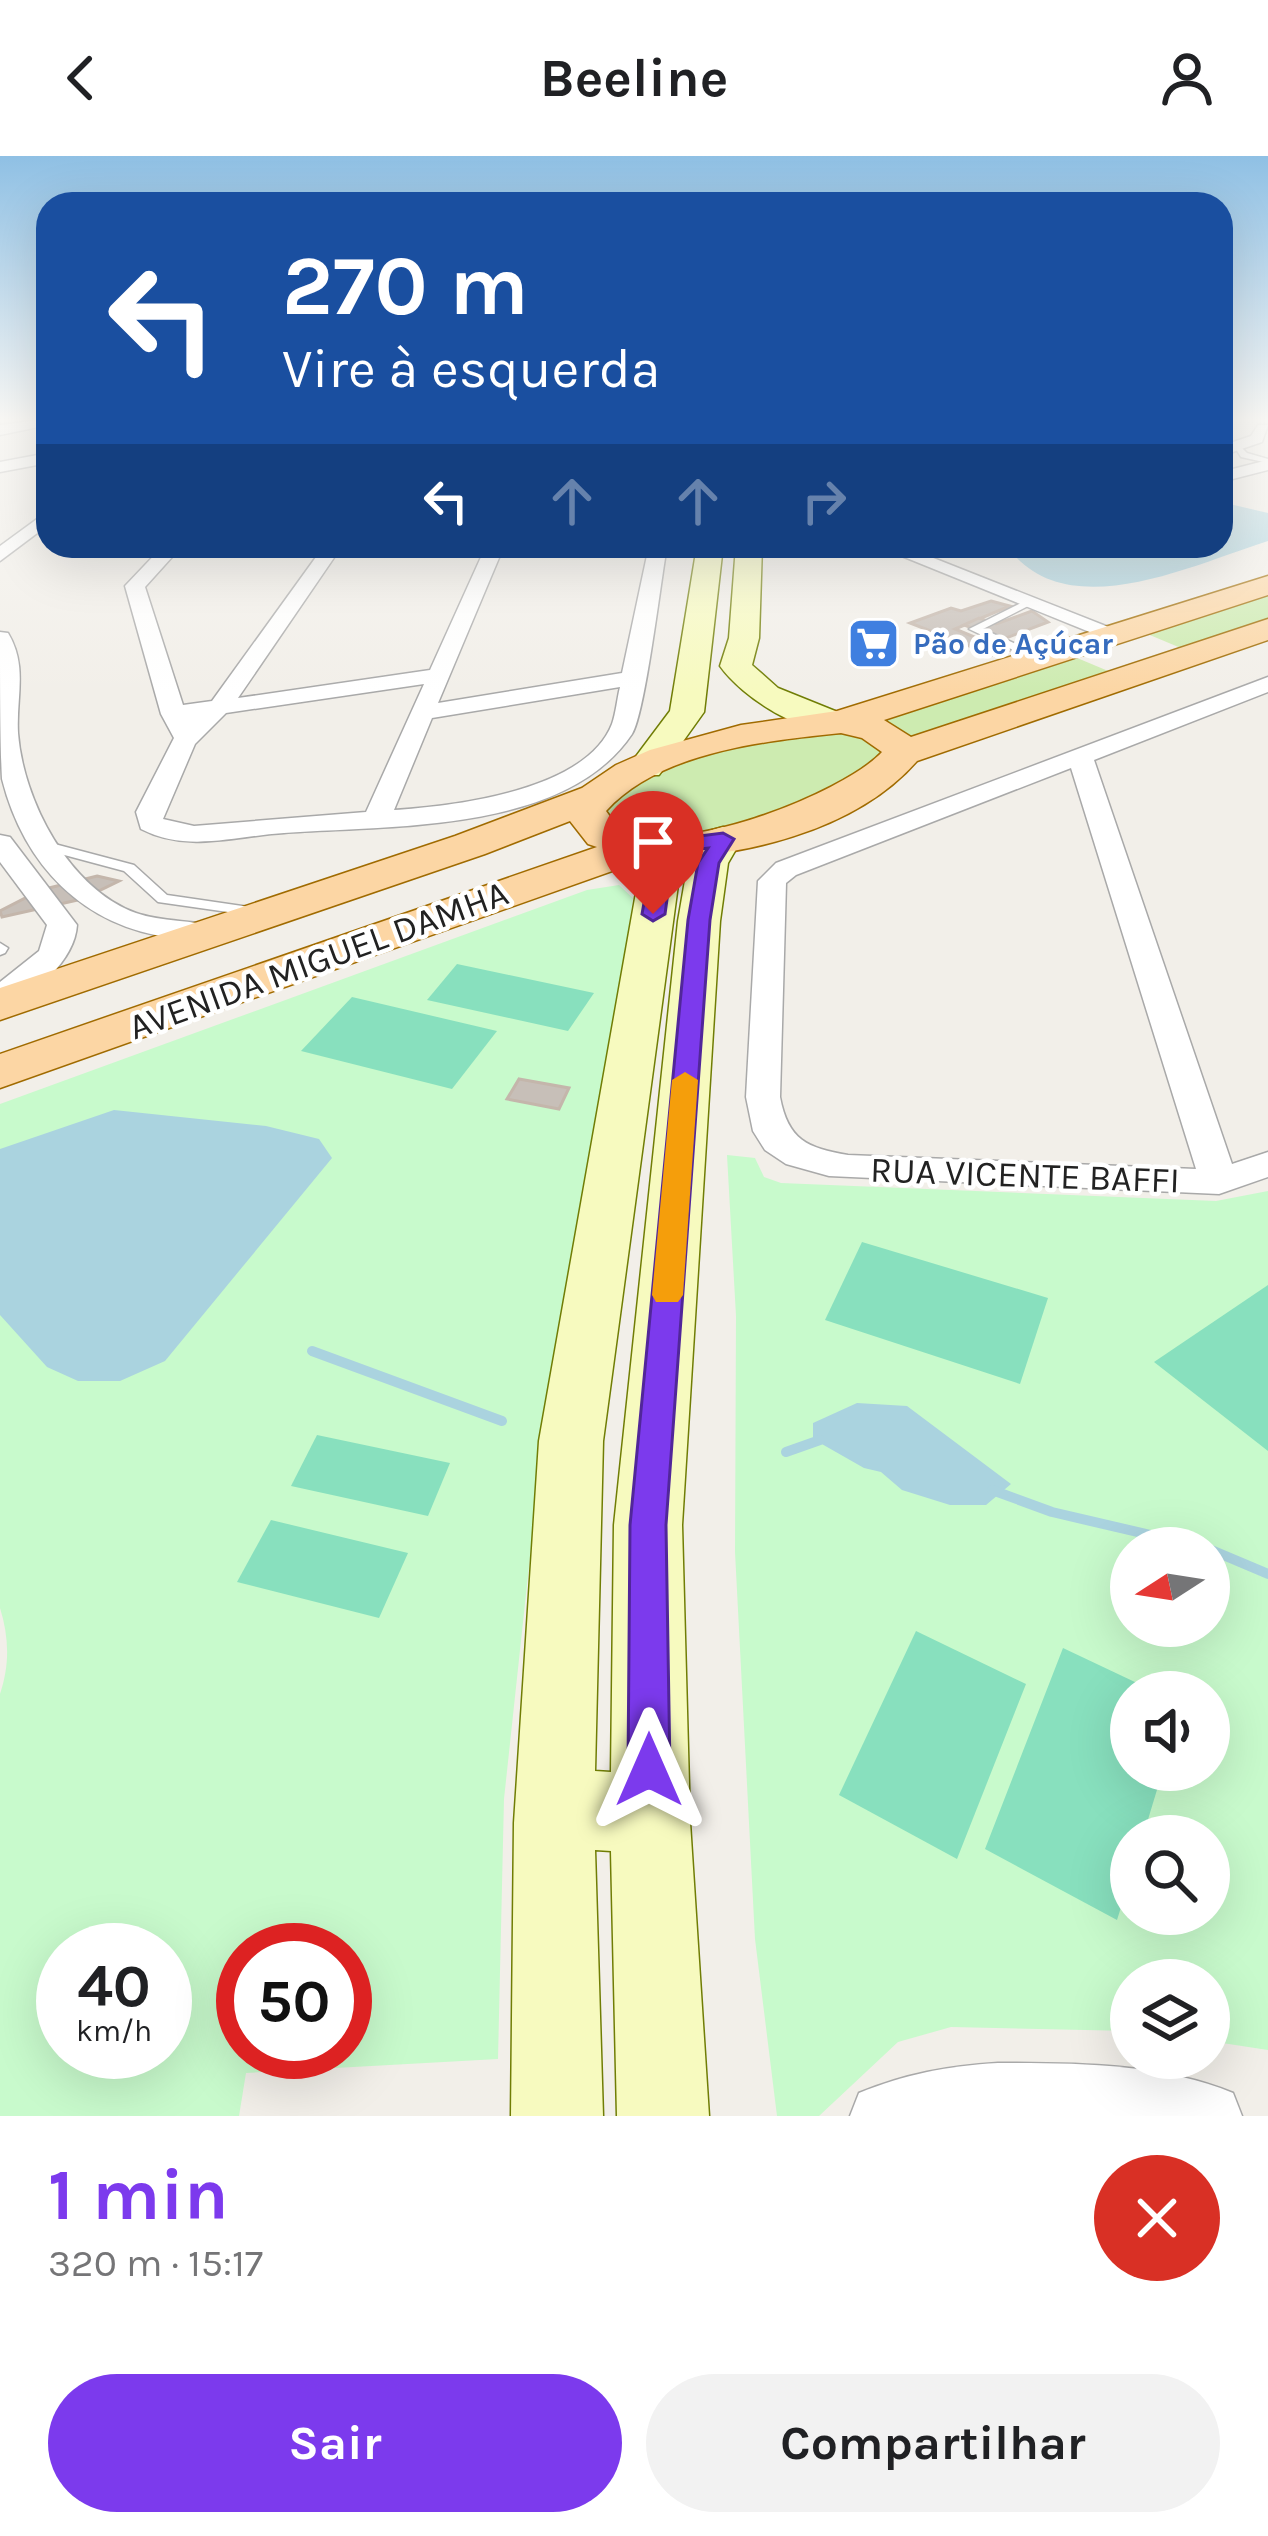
<!DOCTYPE html>
<html lang="pt">
<head>
<meta charset="utf-8">
<style>
  body { margin:0; font-family:Karla,sans-serif; background:#f2f2f2; color:#202124; height:100vh; display:flex; flex-direction:column; font-size:45px; white-space:nowrap }
  * { box-sizing:border-box; margin:0 }
  p { font-size:39px; color:#757577 }
  .icon { flex:none; width:66px; height:66px; fill:none; stroke:currentColor; stroke-width:2; stroke-linecap:round; stroke-linejoin:round }
  .map { position:relative; height:1960px; overflow:hidden }
  .panel { display:flex; flex-direction:column; background:#fff; flex:1 }
  .panel>* { flex:none }
  .top-card { position:absolute; left:36px; top:36px; width:1197px; height:366px; border-radius:36px; box-shadow:0 12px 48px #0002; background:#1a4fa0; color:#fff; overflow:hidden }
  .needle { width:78px; rotate:258deg }
  .buttons { position:absolute; left:1110px; top:1371px; display:grid; gap:24px }
  .buttons a { display:grid; place-items:center; width:120px; height:120px; border-radius:50%; background:#fff; box-shadow:0 12px 48px #0002; font-size:60px }
  .speed { position:absolute; left:36px; top:1767px; display:flex; gap:24px; font-size:60px; font-weight:700; text-align:center }
  .speed>* { display:grid; place-content:center; width:156px; height:156px; border-radius:50%; background:#fff; box-shadow:0 12px 48px #0002; line-height:1 }
  .speed small { font-size:30px; font-weight:400 }
  .speed .limit { border:18px solid #d22; background:#fff; color:#111 }
  .pin { position:absolute; display:grid; place-items:center; width:102px; height:102px; color:#fff; margin:-123px -51px; border-radius:50% 50% 50% 0; rotate:-45deg; box-shadow:0 0 12px #0007 }
  .pin .icon { rotate:45deg }
  .me { position:absolute; width:132px; margin:-66px; rotate:0deg; stroke-linejoin:round; filter:drop-shadow(0 0 9px #0008) }
  .turn { display:flex; align-items:center; gap:42px; height:252px; padding:0 48px; font-size:54px }
  .turn .icon { width:156px; height:156px; stroke-width:2.5 }
  .turn b { display:block; font-size:84px; line-height:102px }
  .lanes { display:flex; align-items:center; height:114px; padding:0 48px; background:#0003; justify-content:center; gap:60px; direction:ltr }
  .lanes .off { opacity:.35 }
  .round { display:grid; place-items:center; flex:none; width:126px; height:126px; border-radius:63px; background:#f2f2f2 }
  .head { display:flex; align-items:center; justify-content:space-between; height:204px; padding:0 48px }
  h1 { font-size:72px; font-weight:700; line-height:90px; color:#7c3aed }
  .action { display:flex; gap:24px; margin-top:auto; padding:24px 48px }
  .action a { flex:1; height:138px; border-radius:72px; background:#7c3aed; color:#fff; font-size:48px; font-weight:700; line-height:138px; text-align:center }
  .action a+a { background:#f2f2f2; color:#202124 }
  header { display:flex; justify-content:space-between; align-items:center; height:156px; padding:0 48px; background:#fff; font-size:54px; font-weight:700 }
  .map>svg:first-child { display:block }
  .grass { fill:#cdebb0 }
  .park { fill:#c8facc; fill-rule:evenodd }
  .pitch { fill:#88e0be }
  .water { fill:#aad3df }
  .lines { fill:none; stroke-linecap:round; stroke-linejoin:round }
  .stream { stroke:#aad3df; stroke-width:10 }
  .building { fill:#c7bfb8; stroke:#c4b6ab; stroke-width:3 }
  .lane-casing { stroke:#a9a9a9; stroke-width:3 }
  .street-casing { stroke:#a9a9a9; stroke-width:3 }
  .secondary-casing { stroke:#707d05; stroke-width:3 }
  .primary-casing { stroke:#a06b00; stroke-width:3 }
  .lane { fill:#fff; fill-rule:evenodd }
  .street { fill:#fff; fill-rule:evenodd }
  .secondary { fill:#f7fabf; fill-rule:evenodd }
  .primary { fill:#fcd6a4; fill-rule:evenodd }
  .route { fill:#7c3aed; stroke:#51269a; stroke-width:3 }
  .slow { fill:#f59e0b }
  .labels { text-anchor:middle; stroke-width:9; stroke-linejoin:round; paint-order:stroke }
  .far-shop-label { font-size:30px; font-weight:bold; fill:#366cbe; stroke:#fff; text-anchor:start }
  .street-label { font-size:36px; fill:#222; stroke:#fff }
</style>
</head>
<body>
<header><svg class="icon" aria-label="back" viewBox="0 0 24 24"><path d="M15 5l-7 7 7 7"/></svg>Beeline<svg class="icon" aria-label="person" viewBox="0 0 24 24"><circle cx="12" cy="8" r="4"/><path d="M4 21q1-7 8-7t8 7"/></svg></header>
<div class="map">
<svg width="1268" height="1960" viewBox="0 0 1268 1960">
  <rect width="100%" height="100%" fill="#f2efe9"/>
  <g class="grass">
    <polygon points="1268,435 1268,466 1188,495 1145,477"/>
    <polygon points="1070,499 1113,517 917,586 877,563"/>
    <path d="M853,574L890,596L802,651L688,680L638,683L604,669L602,646C691,593 752,585 853,574Z"/>
  </g>
  <g class="park">
    <path d="M619,729L633,742L573,1146L544,1271L504,1643L498,1903L246,1917L239,1960H0V1538C10,1508 9,1481 0,1452V948L587,734ZM63,1794H165V1896H63ZM243,1794H345V1896H243Z"/>
    <path d="M727,999L755,1002L764,1021L781,1027L1216,1045L1268,1035V1894L1209,1885V1824H1131V1875L951,1871L898,1886L819,1960H777L755,1783L735,1396L736,1160ZM1131,1392H1209V1470H1131ZM1131,1536H1209V1614H1131ZM1131,1680H1209V1758H1131Z"/>
  </g>
  <g class="pitch">
    <polygon points="457,808 594,837 568,875 427,844"/>
    <polygon points="352,841 497,875 452,933 301,895"/>
    <polygon points="862,1086 1048,1142 1020,1228 825,1164"/>
    <polygon points="1268,1129 1268,1295 1154,1206"/>
    <polygon points="317,1279 450,1307 428,1360 291,1330"/>
    <polygon points="271,1364 408,1397 379,1462 237,1426"/>
    <polygon points="916,1475 1026,1528 957,1703 839,1639"/>
    <polygon points="1063,1492 1156,1536 1131,1536 1131,1614 1163,1614 1143,1680 1131,1680 1131,1719 1117,1764 985,1693"/>
  </g>
  <g class="water">
    <path d="M1221,346L1268,357V385C1197,407 1076,467 1015,400L1014,390H1221Z"/>
    <polygon points="114,954 266,970 319,983 332,1002 165,1205 120,1225 78,1225 47,1211 0,1159 0,993"/>
    <polygon points="857,1247 907,1250 1011,1328 986,1349 950,1349 902,1334 881,1316 864,1312 813,1283 813,1267"/>
  </g>
  <g class="lines">
    <g class="stream">
      <polyline points="312,1195 502,1265"/>
      <polyline points="786,1296 820,1284"/>
      <polyline points="992,1334 1052,1356 1206,1392"/>
      <polyline points="1209,1393 1268,1418"/>
    </g>
  </g>
  <g class="building">
    <polygon points="991,445 1010,450 955,473 1008,495 995,500 910,467 951,452 961,455"/>
    <polygon points="1032,455 1048,466 1001,484 964,469 979,462 996,468"/>
    <polygon points="97,720 119,725 82,743 2,761 0,755 41,734"/>
    <polygon points="519,923 569,932 559,953 507,943"/>
  </g>
  <g class="lines">
    <defs>
      <g id="lane">
        <polygon points="1234,290 1240,290 1247,297 1268,303 1268,307 1241,301"/>
        <polygon points="1025,445 1034,447 983,473 1042,500 1042,504 1034,504 969,473"/>
        <polygon points="47,686 134,709 167,739 256,752 263,756 256,760 158,746 124,715 42,693 42,687"/>
        <polygon points="0,787 8,792 5,797 0,799"/>
      </g>
      <g id="street">
        <polygon points="48,263 48,269 0,279 0,269"/>
        <polygon points="1258,269 1268,269 1262,286 1221,300 1221,290 1251,280"/>
        <polygon points="48,297 48,307 0,316 0,306"/>
        <polygon points="1268,304 1268,314 1221,326 1221,316"/>
        <polygon points="48,355 48,369 0,405 0,390"/>
        <path d="M163,390H182L145,431L183,549L212,545L324,390H342L238,542L430,514L486,390H504L438,547L622,517L649,390H667C661,423 645,558 632,578C565,678 389,669 284,677C235,680 187,697 141,673L136,656L174,582L161,558L125,430ZM424,528L366,656L194,670L163,663L195,588L226,557ZM620,531C617,543 616,557 612,568C586,635 454,650 394,654L432,562Z"/>
        <polygon points="877,390 903,390 1126,478 1115,484 1107,483"/>
        <path d="M0,476L8,477C28,510 16,541 18,577C23,644 69,733 136,757C162,766 192,764 219,771L223,777L219,783C204,787 188,784 173,782C84,771 24,710 2,623C0,588 0,515 0,476Z"/>
        <path d="M1268,521V536L1094,604L1232,1008L1268,996V1021L1219,1038L829,1020L786,1008L765,994L753,975L746,941L758,725L776,707ZM1071,612L1196,1013L848,999C807,992 788,984 780,941L786,727L796,719Z"/>
        <path d="M0,679L10,681L77,769C75,804 33,842 0,851V826L39,795L47,769L0,706Z"/>
        <path d="M998,1907C1075,1907 1161,1907 1233,1937L1242,1960H850L859,1937C905,1918 948,1910 998,1907Z"/>
      </g>
      <g id="secondary">
        <polygon points="697,390 723,390 704,556 659,619 633,619 628,611 670,555"/>
        <path d="M736,390H762L759,482L752,509L778,532L845,559L850,566L845,573C805,583 742,541 720,510L729,482Z"/>
        <polygon points="723,671 737,675 742,683 728,707 720,765 682,1369 690,1666 709,1960 617,1960 611,1695 595,1694 603,1960 511,1960 514,1667 539,1285 640,714 633,692 639,684 667,684 680,714 603,1285 595,1615 611,1616 614,1369 678,765 688,707 709,675"/>
      </g>
      <path id="primary" d="M1268,420V439L884,564L911,581L1268,463V484L917,605C854,677 738,702 646,703L0,932V898L597,691L588,688L570,665L485,698L0,864V832L455,680L582,632L616,609L650,594L741,569L837,555ZM841,577L862,582L882,596C843,638 670,706 618,670C613,666 610,660 606,655C660,595 766,585 841,577Z"/>
    </defs>
    <use href="#lane" class="lane-casing"/>
    <use href="#street" class="street-casing"/>
    <use href="#secondary" class="secondary-casing"/>
    <use href="#primary" class="primary-casing"/>
    <use href="#lane" class="lane"/>
    <use href="#street" class="street"/>
    <use href="#secondary" class="secondary"/>
    <use href="#primary" class="primary"/>
  </g>
  <linearGradient id="sky" x2="0" y2="1"><stop stop-color="#8fc0e4"/><stop offset="0.49" stop-color="#f9f8f5"/><stop offset="1" stop-color="#f9f8f5" stop-opacity="0"/></linearGradient>
  <rect width="1268" height="537" fill="url(#sky)"/>
  <polygon class="route" points="723,677 734,683 719,707 710,764 666,1369 670,1614 664,1628 649,1634 635,1628 628,1614 630,1369 688,764 698,707 708,692 665,697 671,714 665,758 653,765 642,758 650,714 643,692 653,686"/>
  <polygon class="slow" points="685,916 698,924 683,1139 678,1146 656,1146 652,1139 672,924"/>
  <defs>
    <symbol id="supermarket-square" viewBox="-11 -11 22 22"><rect x="-9" y="-9" width="18" height="18" rx="4" fill="#3f7fe0" stroke="#fff"/><path d="M-6-5.5h2.5l.6 2H6L4.5 2H-2.5L-4.4-4H-6ZM-1.5 3.2a1.3 1.3 0 1 0 .1 0ZM3 3.2a1.3 1.3 0 1 0 .1 0Z" fill="#fff"/></symbol>
  </defs>
  <g fill-rule="evenodd">
    <use href="#supermarket-square" x="844" y="458" width="59" height="59"/>
  </g>
  <g class="labels">
    <g class="far-shop-label">
      <text x="913" y="498">Pão de Açúcar</text>
    </g>
    <g class="street-label">
      <text transform="translate(318 803) rotate(-20)" y="13">AVENIDA MIGUEL DAMHA</text>
      <text transform="translate(1025 1018) rotate(2)" y="13">RUA VICENTE BAFFI</text>
    </g>
  </g>
</svg>
<div class="buttons">
<a><svg class="needle" viewBox="-14 -14 28 28"><path d="M0-13l5 13h-10z" fill="#e53935"/><path d="M0 13l5-13h-10z" fill="#757577"/></svg></a>
<a><svg class="icon" aria-label="sound" viewBox="0 0 24 24"><path d="M4 9h4l5-4v14l-5-4H4zM17 9q2 3 0 6"/></svg></a>
<a><svg class="icon" aria-label="search" viewBox="0 0 24 24"><circle cx="10" cy="10" r="6"/><path d="M15 15l6 6"/></svg></a>
<a><svg class="icon" aria-label="layers" viewBox="0 0 24 24"><path d="M12 4l9 5-9 5-9-5zM3 14l9 5 9-5"/></svg></a>
</div>
<div class="speed"><div>40<small>km/h</small></div><div class="limit">50</div></div>
<div class="pin" style="left:653px;top:758px;background:#d93025"><svg class="icon" aria-label="arrive" viewBox="0 0 24 24"><path d="M6 21V4h12l-3 4 3 4H6"/></svg></div>
<svg class="me" style="left:649px;top:1614px" viewBox="-20 -20 40 40"><path d="M0-17L14 15 0 8-14 15z" fill="#7c3aed" stroke="#fff" stroke-width="4"/></svg>
<div class="top-card">
<div class="turn"><svg class="icon" aria-label="left" viewBox="0 0 24 24"><path d="M17 20v-9H6M10 6l-5 5 5 5"/></svg><div><b>270 m</b>Vire à esquerda</div></div>
<div class="lanes"><svg class="icon" aria-label="left" viewBox="0 0 24 24"><path d="M17 20v-9H6M10 6l-5 5 5 5"/></svg><svg class="icon off" aria-label="ahead" viewBox="0 0 24 24"><path d="M12 20V5M6 11l6-6 6 6"/></svg><svg class="icon off" aria-label="ahead" viewBox="0 0 24 24"><path d="M12 20V5M6 11l6-6 6 6"/></svg><svg class="icon off" aria-label="right" viewBox="0 0 24 24"><path d="M7 20v-9h11M14 6l5 5-5 5"/></svg></div>
</div>
</div>
<section class="panel">
<div class="head"><div><h1>1 min</h1><p>320 m · 15:17</p></div><a class="round" style="background:#d93025;color:#fff"><svg class="icon" aria-label="close" viewBox="0 0 24 24"><path d="M6 6l12 12M18 6L6 18"/></svg></a></div>
<div class="action"><a>Sair</a><a>Compartilhar</a></div>
</section>
</body>
</html>
